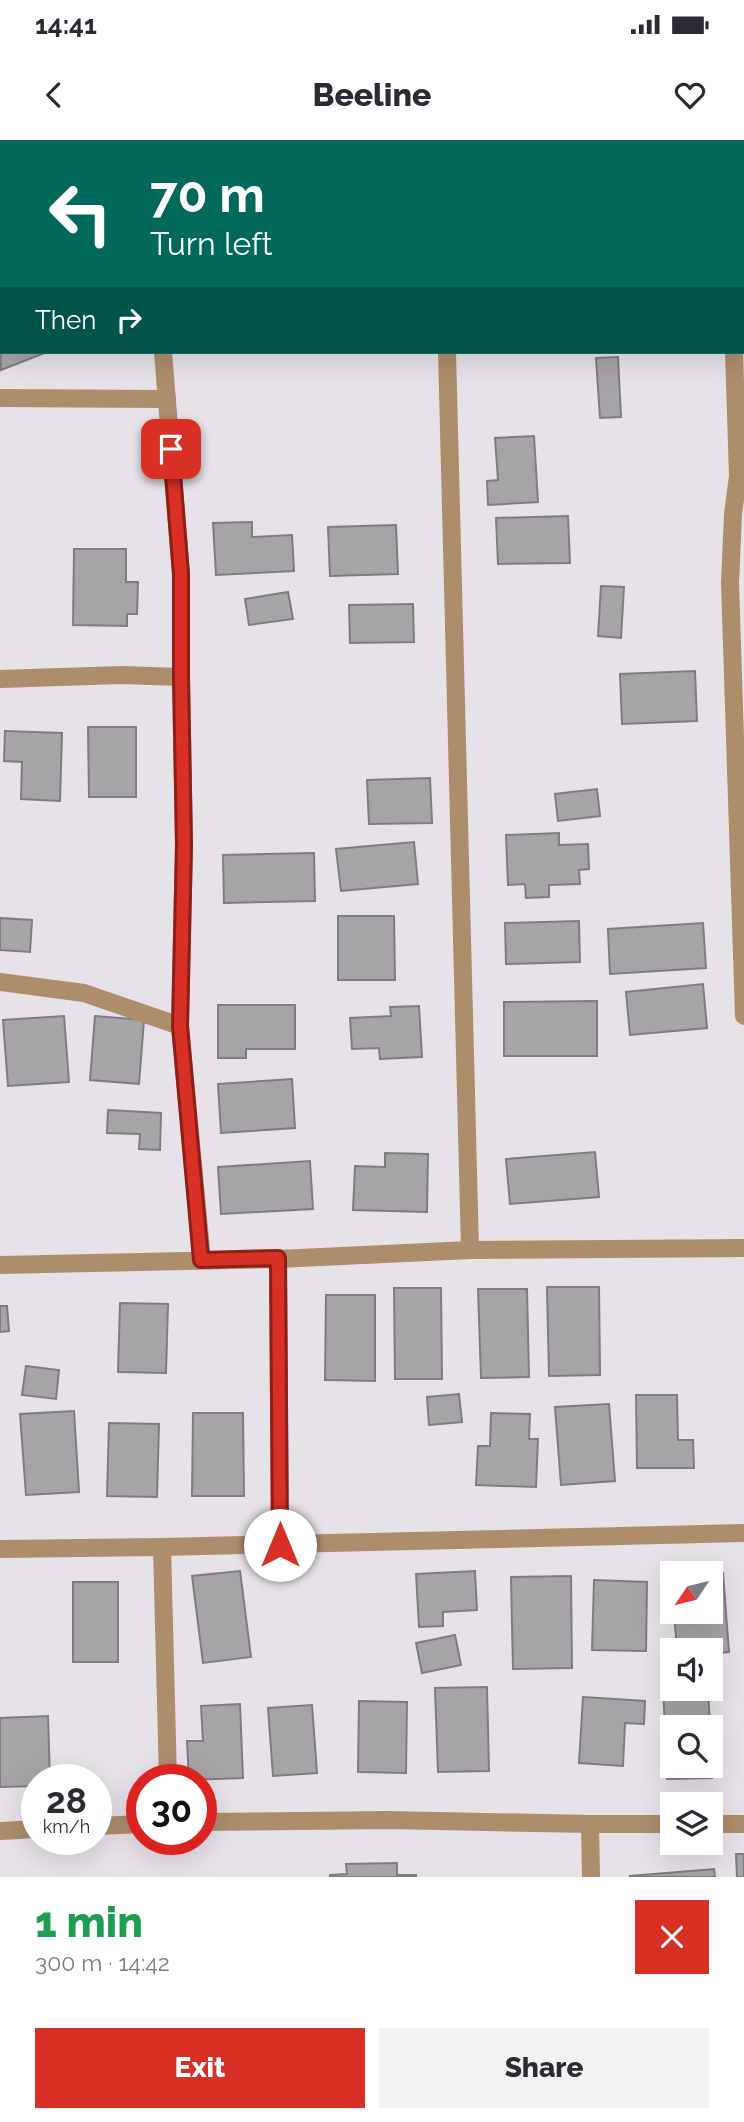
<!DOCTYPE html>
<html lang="en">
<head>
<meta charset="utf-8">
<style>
  body { margin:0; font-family:Raleway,sans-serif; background:#f2f2f3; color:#2b2b33; height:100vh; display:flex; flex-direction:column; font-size:26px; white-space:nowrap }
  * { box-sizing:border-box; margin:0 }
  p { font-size:23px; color:#7c7c81 }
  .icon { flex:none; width:38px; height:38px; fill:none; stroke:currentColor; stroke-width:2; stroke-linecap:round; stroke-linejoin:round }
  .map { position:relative; height:1737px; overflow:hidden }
  .panel { display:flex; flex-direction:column; background:#fff; flex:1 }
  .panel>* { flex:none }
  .guide { position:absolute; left:0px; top:0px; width:746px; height:214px; box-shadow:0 7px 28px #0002; background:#00695c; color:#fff; overflow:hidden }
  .needle { width:46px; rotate:235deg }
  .fabs { position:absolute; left:660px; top:1421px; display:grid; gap:14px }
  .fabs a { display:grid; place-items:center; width:63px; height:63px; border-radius:0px; background:#fff; box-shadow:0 7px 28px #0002; font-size:35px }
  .speed { position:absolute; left:21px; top:1624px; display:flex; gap:14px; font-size:35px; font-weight:700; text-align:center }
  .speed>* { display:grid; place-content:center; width:91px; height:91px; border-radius:50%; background:#fff; box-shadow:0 7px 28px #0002; line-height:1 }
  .speed small { font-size:18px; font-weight:400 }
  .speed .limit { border:10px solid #d22; background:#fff; color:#111 }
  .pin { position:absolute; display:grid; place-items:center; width:60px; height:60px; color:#fff; margin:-30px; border-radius:14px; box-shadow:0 4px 10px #0006 }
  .me { position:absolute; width:77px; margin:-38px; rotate:0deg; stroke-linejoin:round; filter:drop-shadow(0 0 5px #0008) }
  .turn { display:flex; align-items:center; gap:24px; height:147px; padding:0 35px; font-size:32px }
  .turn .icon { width:91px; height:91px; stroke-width:2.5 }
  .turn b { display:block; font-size:49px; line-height:60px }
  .then { display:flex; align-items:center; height:66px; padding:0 35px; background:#0003; gap:14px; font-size:26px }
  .round { display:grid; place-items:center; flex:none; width:74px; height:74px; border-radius:0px; background:#f2f2f3 }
  .headline { display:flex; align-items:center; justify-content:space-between; height:119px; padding:0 35px }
  h1 { font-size:42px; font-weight:800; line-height:52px; color:#1e9e55 }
  .primary-button { display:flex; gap:14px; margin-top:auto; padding:14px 35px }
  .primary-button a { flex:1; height:80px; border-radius:0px; background:#d93025; color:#fff; font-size:28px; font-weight:800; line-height:80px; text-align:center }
  .primary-button a+a { background:#f2f2f3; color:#2b2b33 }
  .status { display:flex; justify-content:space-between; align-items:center; height:49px; padding:0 35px; background:#fff; direction:ltr }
  .status svg { height:19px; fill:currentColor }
  header { display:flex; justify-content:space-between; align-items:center; height:91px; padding:0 35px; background:#fff; font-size:32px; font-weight:800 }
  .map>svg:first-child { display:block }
  .building { fill:#a7a4a8; stroke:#7f7c81; stroke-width:2 }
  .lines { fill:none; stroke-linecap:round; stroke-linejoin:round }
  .street { stroke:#ac8d6c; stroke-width:18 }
  .route-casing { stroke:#8d1f18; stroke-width:18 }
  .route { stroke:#d93025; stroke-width:12 }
</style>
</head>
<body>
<div class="status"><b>14:41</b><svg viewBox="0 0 49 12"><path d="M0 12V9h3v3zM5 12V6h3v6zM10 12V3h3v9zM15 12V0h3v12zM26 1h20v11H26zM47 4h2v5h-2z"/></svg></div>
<header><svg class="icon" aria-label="back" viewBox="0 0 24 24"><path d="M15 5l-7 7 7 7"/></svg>Beeline<svg class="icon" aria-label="heart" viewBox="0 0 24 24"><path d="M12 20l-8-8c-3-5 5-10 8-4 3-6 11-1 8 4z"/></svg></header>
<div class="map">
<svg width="744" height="1737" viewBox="0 0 744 1737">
  <rect width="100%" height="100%" fill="#e6e2e7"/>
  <g class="building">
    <rect x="323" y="0" width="80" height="2"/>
    <rect x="491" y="0" width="81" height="2"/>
    <rect x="597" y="0" width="93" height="2"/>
    <polygon points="0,190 2,190 2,212 47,212 1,230"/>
    <polygon points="618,217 621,277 600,278 596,218"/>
    <polygon points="534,296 538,362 488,365 487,341 498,340 495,298"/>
    <polygon points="568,376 570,423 498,424 496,378"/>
    <polygon points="252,382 252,397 292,395 294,431 216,435 213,383"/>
    <polygon points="396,385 398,434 330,436 328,387"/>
    <polygon points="74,409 126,409 126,442 138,442 137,474 127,474 127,486 73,485"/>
    <polygon points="601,446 624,447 621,498 598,496"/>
    <polygon points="288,452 293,479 249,485 245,459"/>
    <polygon points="413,464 414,502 350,503 349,465"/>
    <polygon points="695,531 697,581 622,584 620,534"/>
    <polygon points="88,587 136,587 136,657 89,657"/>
    <polygon points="5,591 62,593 60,661 21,659 22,622 4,621"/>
    <polygon points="430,638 432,683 369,684 367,640"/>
    <polygon points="597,649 600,676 558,681 555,654"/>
    <polygon points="559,693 559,705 588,704 589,729 579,730 580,744 549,745 549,757 526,758 525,744 508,745 506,695"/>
    <polygon points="414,702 418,744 341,751 336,709"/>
    <polygon points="314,713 315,761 224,763 223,715"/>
    <polygon points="338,776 394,776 395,840 338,840"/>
    <polygon points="0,778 32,780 30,812 0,810"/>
    <polygon points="579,781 580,822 506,824 505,783"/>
    <polygon points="703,783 706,828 610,834 608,789"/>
    <polygon points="703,844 707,888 630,895 626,852"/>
    <polygon points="597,861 597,916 504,916 504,862"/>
    <polygon points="218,865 295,865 295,909 246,909 246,918 218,918"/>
    <polygon points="419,866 422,917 380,919 379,908 352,909 350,878 391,876 390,867"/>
    <polygon points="64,876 69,942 8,946 3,880"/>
    <polygon points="95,876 144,880 139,944 90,940"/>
    <polygon points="292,939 295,988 221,993 218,944"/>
    <polygon points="108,970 161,973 160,1010 139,1009 140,994 107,993"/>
    <polygon points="595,1012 599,1057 510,1064 506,1019"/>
    <polygon points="385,1013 428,1014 427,1072 353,1070 355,1026 385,1027"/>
    <polygon points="310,1021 313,1069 221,1074 218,1027"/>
    <polygon points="547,1147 599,1147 600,1235 549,1236"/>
    <polygon points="394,1148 441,1148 442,1239 395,1239"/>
    <polygon points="478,1149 527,1149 529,1237 481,1238"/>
    <polygon points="326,1155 375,1155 375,1241 325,1240"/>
    <polygon points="120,1163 168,1164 166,1233 118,1232"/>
    <polygon points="0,1166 7,1166 9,1191 0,1192"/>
    <polygon points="26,1226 59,1230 56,1259 22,1255"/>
    <polygon points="459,1254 462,1282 429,1285 427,1257"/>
    <polygon points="636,1255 677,1255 678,1300 693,1300 694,1328 637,1328"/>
    <polygon points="609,1264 615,1341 561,1345 555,1267"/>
    <polygon points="74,1271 79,1352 26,1355 20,1274"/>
    <polygon points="193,1273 243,1273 244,1356 192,1356"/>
    <polygon points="491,1273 530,1274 529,1299 538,1299 536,1347 476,1345 478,1306 490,1306"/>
    <polygon points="109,1283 159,1284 157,1357 107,1356"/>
    <polygon points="240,1431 251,1517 203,1523 192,1436"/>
    <polygon points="475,1431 477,1470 443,1472 443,1486 419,1487 416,1434"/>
    <polygon points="723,1433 729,1512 710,1514 710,1510 677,1510 674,1472 710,1472 710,1434"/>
    <polygon points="571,1436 572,1528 513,1529 511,1437"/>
    <polygon points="594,1440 647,1442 646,1511 592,1510"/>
    <rect x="73" y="1442" width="45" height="80"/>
    <polygon points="455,1495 461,1525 422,1533 416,1503"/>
    <polygon points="672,1543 672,1549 708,1549 710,1587 672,1587 672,1626 710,1626 710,1600 712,1638 667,1639 663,1544"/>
    <polygon points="487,1547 489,1631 438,1632 435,1548"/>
    <polygon points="583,1557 645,1561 644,1584 625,1583 623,1626 579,1623"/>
    <polygon points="359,1561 407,1562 406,1633 358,1632"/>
    <polygon points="240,1564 243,1638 189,1640 187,1601 203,1601 201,1566"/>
    <polygon points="312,1565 317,1633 273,1636 268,1568"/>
    <polygon points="48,1576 50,1640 37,1640 37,1646 0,1647 0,1578"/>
    <polygon points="736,1714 744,1714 744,1737 737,1737"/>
    <polygon points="397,1723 397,1735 416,1735 416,1737 330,1737 330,1735 347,1734 346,1724"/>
    <polygon points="714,1729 715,1737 630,1737 630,1736"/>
  </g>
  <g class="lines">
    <g class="street">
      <polyline points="158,0 158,2"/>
      <polyline points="441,0 442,2"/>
      <polyline points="728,0 728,2"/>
      <polyline points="163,212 181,434 181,537 184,705 180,886 202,1120"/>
      <polyline points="447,212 470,1110"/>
      <polyline points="734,212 738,336 733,374 730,443 744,876"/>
      <polyline points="0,258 167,259"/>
      <polyline points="0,539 121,535 181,537"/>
      <polyline points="0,842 84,853 180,886"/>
      <polyline points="278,1119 280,1405"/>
      <polyline points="0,1125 278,1119 470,1110 744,1108"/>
      <polyline points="162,1407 168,1640"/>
      <polyline points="0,1409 162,1407 744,1393"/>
      <polyline points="201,1682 388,1680 590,1684 672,1684"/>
      <polyline points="590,1684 591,1737"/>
      <polyline points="710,1684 744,1684"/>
      <polyline points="96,1686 142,1684"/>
      <polyline points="0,1691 37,1689"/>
    </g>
  </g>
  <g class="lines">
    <defs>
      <polyline id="route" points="171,309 181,434 181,537 184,705 180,886 201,1120 278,1118 280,1405"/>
    </defs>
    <use href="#route" class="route-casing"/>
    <use href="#route" class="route"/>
  </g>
</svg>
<div class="fabs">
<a><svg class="needle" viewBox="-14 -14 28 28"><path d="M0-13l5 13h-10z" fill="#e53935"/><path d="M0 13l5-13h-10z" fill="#7c7c81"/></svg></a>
<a><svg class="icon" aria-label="sound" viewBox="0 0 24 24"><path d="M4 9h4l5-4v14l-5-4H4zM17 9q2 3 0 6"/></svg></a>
<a><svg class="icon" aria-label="search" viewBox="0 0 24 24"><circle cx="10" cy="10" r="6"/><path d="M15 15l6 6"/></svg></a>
<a><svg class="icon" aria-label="layers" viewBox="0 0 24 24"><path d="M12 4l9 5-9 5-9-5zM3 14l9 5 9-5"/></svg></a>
</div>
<div class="speed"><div>28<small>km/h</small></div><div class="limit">30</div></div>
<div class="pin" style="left:171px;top:309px;background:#d93025"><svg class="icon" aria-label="arrive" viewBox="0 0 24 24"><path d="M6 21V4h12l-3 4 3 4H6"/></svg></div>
<svg class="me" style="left:280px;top:1405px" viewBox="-20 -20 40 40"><circle r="19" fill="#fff"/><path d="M0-13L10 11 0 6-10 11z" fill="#d93025"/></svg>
<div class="guide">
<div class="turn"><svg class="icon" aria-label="left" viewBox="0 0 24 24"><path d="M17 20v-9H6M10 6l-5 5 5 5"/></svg><div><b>70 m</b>Turn left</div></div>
<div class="then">Then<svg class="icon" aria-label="right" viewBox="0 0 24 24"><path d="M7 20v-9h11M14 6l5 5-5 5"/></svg></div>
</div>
</div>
<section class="panel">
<div class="headline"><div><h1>1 min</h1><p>300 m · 14:42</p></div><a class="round" style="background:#d93025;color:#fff"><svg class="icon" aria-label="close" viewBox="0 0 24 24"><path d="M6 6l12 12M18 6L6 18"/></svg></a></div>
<div class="primary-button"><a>Exit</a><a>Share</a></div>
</section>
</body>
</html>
